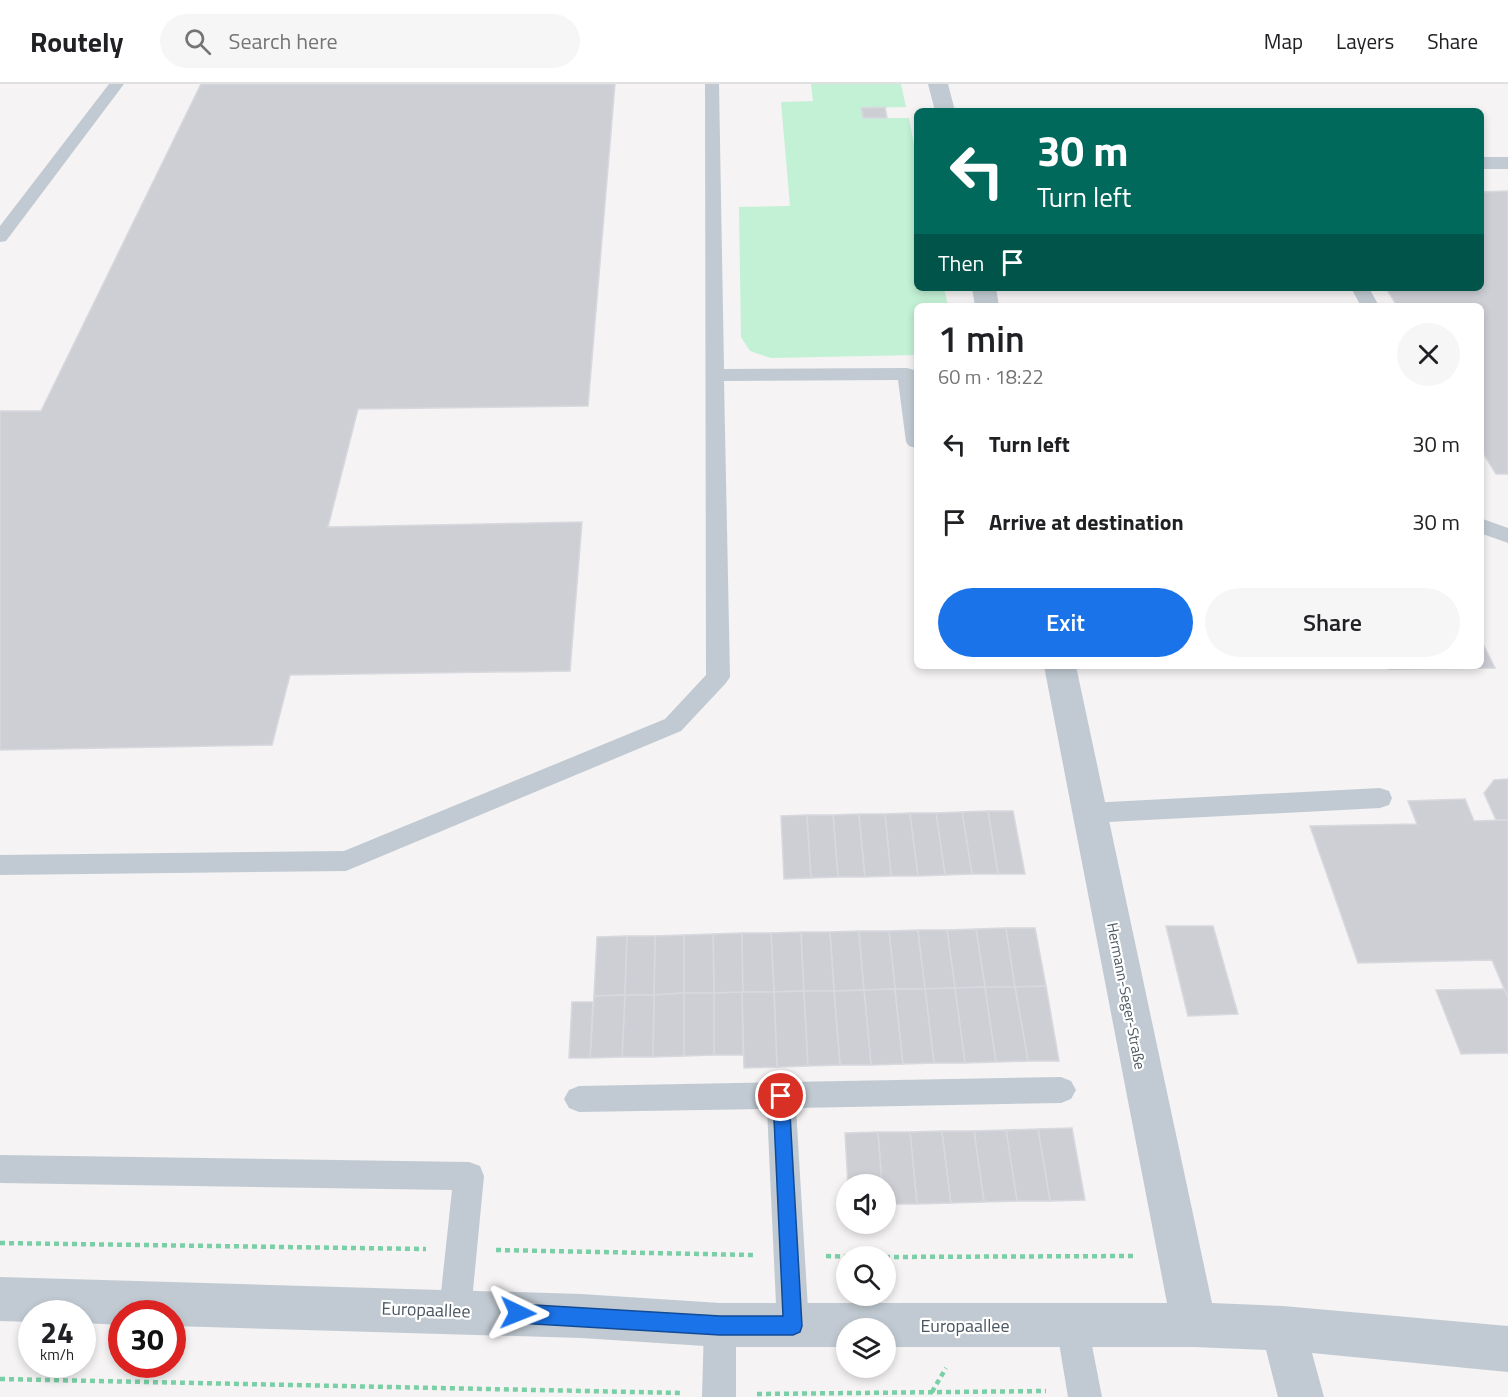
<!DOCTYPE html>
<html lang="en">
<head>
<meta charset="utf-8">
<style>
  body { margin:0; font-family:"Titillium Web",sans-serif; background:#f6f6f6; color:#202124; height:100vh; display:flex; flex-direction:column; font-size:22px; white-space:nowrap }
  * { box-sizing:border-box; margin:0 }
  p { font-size:20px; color:#757577 }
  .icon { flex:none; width:33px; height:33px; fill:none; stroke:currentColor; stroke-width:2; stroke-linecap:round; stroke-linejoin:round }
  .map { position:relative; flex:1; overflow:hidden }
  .sheet { position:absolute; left:914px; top:219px; width:570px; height:366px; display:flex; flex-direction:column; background:#fff; border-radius:9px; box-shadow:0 3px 9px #0003 }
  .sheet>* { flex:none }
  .banner { position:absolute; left:914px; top:24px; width:570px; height:183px; border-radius:9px; box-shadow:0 3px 9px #0003; background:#00695c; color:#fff; overflow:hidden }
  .tools { position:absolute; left:836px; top:1090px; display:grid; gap:12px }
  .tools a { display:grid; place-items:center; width:60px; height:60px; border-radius:50%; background:#fff; box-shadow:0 3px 9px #0003; font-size:30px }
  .speed { position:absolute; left:18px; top:1216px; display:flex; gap:12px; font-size:30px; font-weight:700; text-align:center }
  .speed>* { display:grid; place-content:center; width:78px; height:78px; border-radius:50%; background:#fff; box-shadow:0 3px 9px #0003; line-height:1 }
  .speed small { font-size:15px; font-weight:400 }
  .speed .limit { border:9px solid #d22; background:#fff; color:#111 }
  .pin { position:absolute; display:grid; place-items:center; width:51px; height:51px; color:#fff; margin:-26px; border:3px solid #fff; border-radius:50%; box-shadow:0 2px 6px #0007 }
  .me { position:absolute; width:66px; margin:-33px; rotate:92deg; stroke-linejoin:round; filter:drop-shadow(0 0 4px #0008) }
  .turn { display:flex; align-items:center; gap:21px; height:126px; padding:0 24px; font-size:27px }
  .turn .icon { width:78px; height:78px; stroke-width:2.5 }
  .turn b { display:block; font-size:42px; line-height:51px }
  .then { display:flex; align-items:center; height:57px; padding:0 24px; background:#0003; gap:12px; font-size:22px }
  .round { display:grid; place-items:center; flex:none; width:63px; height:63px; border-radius:32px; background:#f6f6f6 }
  .summary { display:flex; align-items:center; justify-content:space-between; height:102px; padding:0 24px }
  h1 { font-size:36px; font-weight:600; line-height:45px }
  .primary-button { display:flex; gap:12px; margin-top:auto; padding:12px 24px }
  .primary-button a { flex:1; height:69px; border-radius:36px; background:#1a73e8; color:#fff; font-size:24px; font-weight:600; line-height:69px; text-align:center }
  .primary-button a+a { background:#f6f6f6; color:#202124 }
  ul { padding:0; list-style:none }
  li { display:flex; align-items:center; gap:18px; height:78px; padding:0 24px }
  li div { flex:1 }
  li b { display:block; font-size:22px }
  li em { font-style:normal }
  header { display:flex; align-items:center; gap:36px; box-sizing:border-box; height:84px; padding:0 30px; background:#fff; border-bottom:2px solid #e0e0e0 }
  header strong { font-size:28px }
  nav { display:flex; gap:33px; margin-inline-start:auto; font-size:21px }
  .search { width:420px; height:54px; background:#f6f6f6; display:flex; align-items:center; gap:15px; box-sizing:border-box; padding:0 21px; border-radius:33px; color:#757577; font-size:22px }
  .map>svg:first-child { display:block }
  .green { fill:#c3f1d5 }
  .building { fill:#cdcfd5; stroke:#d7d9de; stroke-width:1.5 }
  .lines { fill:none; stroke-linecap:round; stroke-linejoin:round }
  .path { stroke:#7ad0a6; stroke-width:4.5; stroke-dasharray:5 4; stroke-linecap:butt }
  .service { fill:#c1cad2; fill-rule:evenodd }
  .minor { fill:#c1cad2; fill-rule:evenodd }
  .route { fill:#1a73e8; stroke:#114b97; stroke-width:1.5 }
  .labels { text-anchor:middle; stroke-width:4.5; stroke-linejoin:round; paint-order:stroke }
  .street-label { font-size:15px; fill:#4a5661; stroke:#fff }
  .near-street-label { font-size:18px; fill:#4a5661; stroke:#fff }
</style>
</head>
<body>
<header>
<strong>Routely</strong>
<div class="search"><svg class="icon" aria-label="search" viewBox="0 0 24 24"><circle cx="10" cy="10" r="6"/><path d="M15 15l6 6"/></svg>Search here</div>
<nav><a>Map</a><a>Layers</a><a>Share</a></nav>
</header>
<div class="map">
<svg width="1508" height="1313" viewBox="0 0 1508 1313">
  <rect width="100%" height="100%" fill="#f5f3f3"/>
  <polygon class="green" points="811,0 901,0 906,23 861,24 863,34 909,34 916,71 916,204 944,204 948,222 916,222 916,271 771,274 750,267 741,253 739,123 790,122 781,18 813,17"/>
  <g class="building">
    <polygon points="201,0 615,0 588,322 358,325 328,443 582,438 570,587 290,591 272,661 0,666 0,327 41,327"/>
    <polygon points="885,23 887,34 863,34 861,24"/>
    <polygon points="1508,107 1508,390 1496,390 1480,364 1480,222 1397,222 1386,204 1480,204 1480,108"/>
    <polygon points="1480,554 1495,584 1389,585 1387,582 1480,582"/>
    <polygon points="1508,695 1508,736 1496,736 1484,709 1494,696"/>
    <polygon points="1465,715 1474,737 1508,736 1508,914 1492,876 1358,879 1310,742 1417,740 1408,717"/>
    <polygon points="988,727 1013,727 1025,790 998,790"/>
    <polygon points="988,727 998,790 972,790 962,728"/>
    <polygon points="962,728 972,790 945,791 936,729"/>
    <polygon points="910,729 918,792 891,792 885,730"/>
    <polygon points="910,729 936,729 945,791 918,792"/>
    <polygon points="859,730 865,793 838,793 833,731"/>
    <polygon points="859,730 885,730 891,792 865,793"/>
    <polygon points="807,731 811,794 784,795 781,732"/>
    <polygon points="807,731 833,731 838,793 811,794"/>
    <polygon points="1166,842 1213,842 1238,930 1188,932"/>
    <polygon points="1006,844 1015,903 985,903 976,845"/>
    <polygon points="1006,844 1035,844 1046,902 1015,903"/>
    <polygon points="976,845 985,903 955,904 947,846"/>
    <polygon points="918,846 925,905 895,905 889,847"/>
    <polygon points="918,846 947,846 955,904 925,905"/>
    <polygon points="859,847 864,906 834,907 830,848"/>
    <polygon points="859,847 889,847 895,905 864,906"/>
    <polygon points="801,848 804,907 774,908 771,849"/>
    <polygon points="801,848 830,848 834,907 804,907"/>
    <polygon points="742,849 743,909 714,909 713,850"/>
    <polygon points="742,849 771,849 774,908 743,909"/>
    <polygon points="713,850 714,909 684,909 684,851"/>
    <polygon points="684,851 684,909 654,911 655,852"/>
    <polygon points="627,852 625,911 594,912 597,853"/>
    <polygon points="627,852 655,852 654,911 625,911"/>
    <polygon points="1046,902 1059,977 1028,977 1015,903"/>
    <polygon points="985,903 996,978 965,979 955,904"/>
    <polygon points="985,903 1015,903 1028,977 996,978"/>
    <polygon points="955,904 965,979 934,979 925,905"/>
    <polygon points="895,905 903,980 871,981 864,906"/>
    <polygon points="895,905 925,905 934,979 903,980"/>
    <polygon points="1504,905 1508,914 1508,969 1461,970 1436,906"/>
    <polygon points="864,906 871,981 840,981 834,907"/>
    <polygon points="804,907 808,982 777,983 774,908"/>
    <polygon points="804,907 834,907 840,981 808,982"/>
    <polygon points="742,908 774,908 777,983 744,984"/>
    <polygon points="742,908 743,971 714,971 714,909"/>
    <polygon points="684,909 684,972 653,973 654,911"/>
    <polygon points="684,909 714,909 714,971 684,972"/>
    <polygon points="625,911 654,911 653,973 622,973"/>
    <polygon points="625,911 622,973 590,974 594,912"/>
    <polygon points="572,918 593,918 590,974 569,974"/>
    <polygon points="1072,1044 1085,1116 1050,1117 1038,1045"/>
    <polygon points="1038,1045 1050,1117 1017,1117 1006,1046"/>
    <polygon points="1006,1046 1017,1117 984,1118 974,1047"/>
    <polygon points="942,1047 951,1119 917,1120 910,1048"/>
    <polygon points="942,1047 974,1047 984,1118 951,1119"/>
    <polygon points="878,1048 910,1048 917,1120 885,1120 885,1101 882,1101"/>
    <polygon points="878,1048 882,1101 848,1101 845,1049"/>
  </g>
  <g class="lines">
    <g class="path">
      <polyline points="0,1159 426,1165"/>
      <polyline points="496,1166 753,1171"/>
      <polyline points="826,1172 858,1173"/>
      <polyline points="885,1173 1136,1172"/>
      <polyline points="0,1295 683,1309"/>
      <polyline points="932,1308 946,1284"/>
      <polyline points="757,1310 1046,1307"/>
    </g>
    <g class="service">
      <polygon points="109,0 124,0 6,157 0,158 0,142"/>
      <polygon points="705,0 719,0 724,285 907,284 914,286 916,291 916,364 909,362 906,358 898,296 724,297 730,593 726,599 681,647 346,787 0,791 0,771 344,767 665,635 706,591"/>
      <polygon points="1351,204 1369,204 1379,222 1361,222"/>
      <polygon points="1480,434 1508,444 1508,459 1480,449"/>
      <polygon points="1380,704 1389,707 1392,714 1389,721 1380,724 1089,739 1080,736 1076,729 1080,722 1089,719"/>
      <polygon points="1061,993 1071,997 1076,1006 1071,1015 1061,1019 796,1024 809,1242 804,1253 793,1258 782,1253 777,1242 767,1025 579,1028 569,1024 564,1015 569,1006 579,1002"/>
      <polygon points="0,1071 469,1078 480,1082 484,1092 471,1227 466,1238 455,1243 444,1238 439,1227 452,1106 0,1099"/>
      <polygon points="720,1225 731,1230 736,1241 736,1313 702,1313 704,1241 709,1230"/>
      <polygon points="1072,1225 1083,1230 1088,1241 1102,1313 1068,1313 1056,1241 1061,1230"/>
    </g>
    <g class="minor">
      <polygon points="928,0 948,0 955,27 935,27"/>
      <rect x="1480" y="73" width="28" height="12"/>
      <polygon points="972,204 996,204 999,222 975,222"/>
      <polygon points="1044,582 1076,582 1212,1219 1283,1222 1508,1242 1508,1288 1312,1269 1324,1313 1278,1313 1266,1266 1194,1263 885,1263 885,1245 846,1245 846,1263 720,1263 581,1254 172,1242 172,1230 122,1230 122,1241 82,1239 82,1230 32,1230 32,1238 0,1237 0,1193 581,1210 720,1219 1167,1219"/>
    </g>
  </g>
  <polygon class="route" points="781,1004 787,1006 789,1012 802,1242 800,1248 793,1251 720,1251 518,1239 511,1236 509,1229 511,1223 518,1220 720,1232 783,1232 773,1012 775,1006"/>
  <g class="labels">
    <g class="street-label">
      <text transform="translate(1126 912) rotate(79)" y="5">Hermann-Seger-Straße</text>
    </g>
    <g class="near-street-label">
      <text transform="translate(426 1226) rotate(2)" y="6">Europaallee</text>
      <text x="965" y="1248">Europaallee</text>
    </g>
  </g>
</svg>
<div class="tools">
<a><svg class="icon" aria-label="sound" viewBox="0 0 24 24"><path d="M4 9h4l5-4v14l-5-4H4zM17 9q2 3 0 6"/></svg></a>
<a><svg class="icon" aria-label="search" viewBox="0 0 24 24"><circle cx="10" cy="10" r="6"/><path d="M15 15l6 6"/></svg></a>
<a><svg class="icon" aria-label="layers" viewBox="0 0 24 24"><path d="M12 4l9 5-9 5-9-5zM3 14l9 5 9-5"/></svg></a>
</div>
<div class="speed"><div>24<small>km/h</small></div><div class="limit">30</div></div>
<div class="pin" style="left:781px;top:1012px;background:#d93025"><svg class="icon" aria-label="arrive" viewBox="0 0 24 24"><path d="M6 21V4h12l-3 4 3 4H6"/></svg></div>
<svg class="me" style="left:518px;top:1229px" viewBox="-20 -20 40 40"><path d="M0-17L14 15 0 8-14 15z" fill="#1a73e8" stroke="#fff" stroke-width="4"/></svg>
<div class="banner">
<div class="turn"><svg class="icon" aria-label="left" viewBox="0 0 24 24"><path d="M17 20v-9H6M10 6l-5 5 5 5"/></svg><div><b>30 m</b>Turn left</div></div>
<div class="then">Then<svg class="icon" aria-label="arrive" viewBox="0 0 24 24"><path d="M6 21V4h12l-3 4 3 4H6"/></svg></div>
</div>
<section class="sheet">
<div class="summary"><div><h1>1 min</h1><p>60 m · 18:22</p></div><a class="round"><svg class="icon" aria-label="close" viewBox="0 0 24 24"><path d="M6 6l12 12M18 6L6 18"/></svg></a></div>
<ul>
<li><svg class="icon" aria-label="left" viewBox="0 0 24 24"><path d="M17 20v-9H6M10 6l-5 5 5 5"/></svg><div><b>Turn left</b></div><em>30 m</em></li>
<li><svg class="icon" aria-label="arrive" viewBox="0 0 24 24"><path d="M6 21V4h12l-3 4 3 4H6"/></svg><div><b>Arrive at destination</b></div><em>30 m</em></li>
</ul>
<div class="primary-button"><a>Exit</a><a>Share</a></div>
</section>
</div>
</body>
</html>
